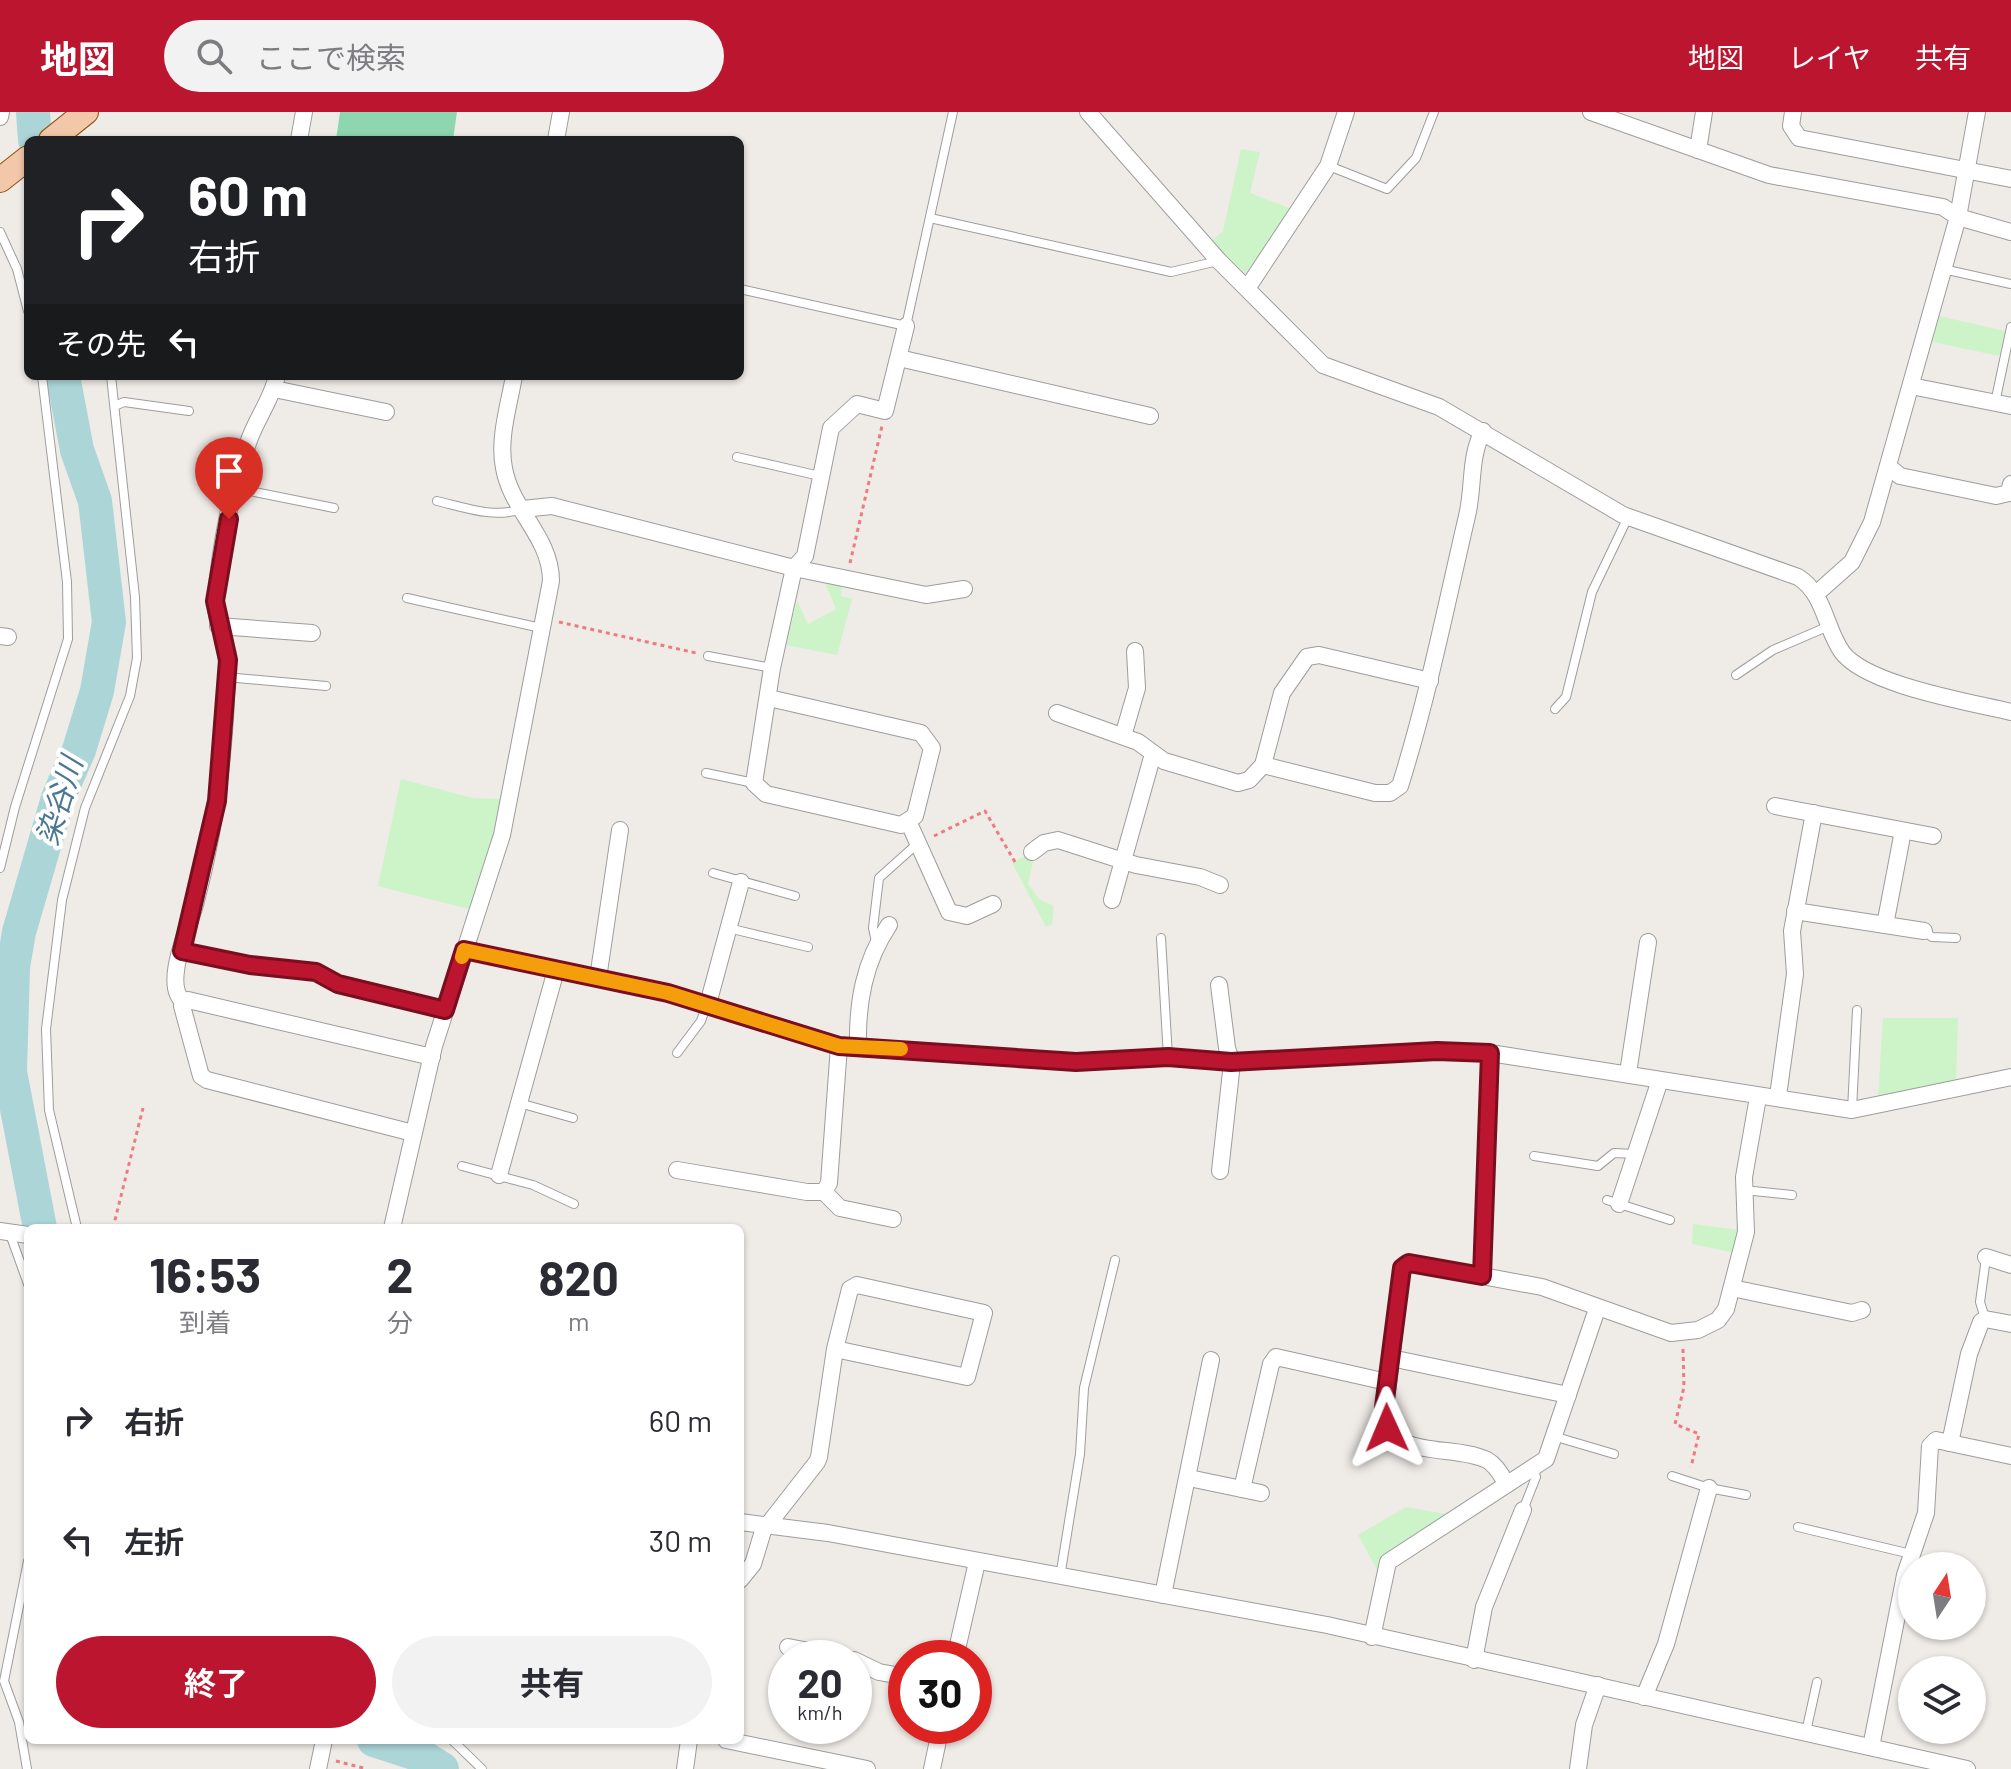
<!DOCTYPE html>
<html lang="ja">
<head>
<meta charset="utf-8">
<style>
  body { margin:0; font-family:Barlow,"Noto Sans JP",sans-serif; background:#f2f2f3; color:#2b2b33; height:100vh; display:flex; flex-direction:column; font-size:30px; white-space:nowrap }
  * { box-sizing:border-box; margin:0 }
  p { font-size:26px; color:#7c7c81 }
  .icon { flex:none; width:44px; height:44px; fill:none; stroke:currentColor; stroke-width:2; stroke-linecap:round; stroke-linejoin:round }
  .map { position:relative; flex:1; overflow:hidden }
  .drawer { position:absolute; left:24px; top:1112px; width:720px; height:520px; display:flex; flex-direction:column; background:#fff; border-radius:12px; box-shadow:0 2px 6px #0004 }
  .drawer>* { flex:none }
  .hud { position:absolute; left:24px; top:24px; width:720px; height:244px; border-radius:12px; box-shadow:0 2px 6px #0004; background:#202124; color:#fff; overflow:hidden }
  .needle { width:52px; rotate:12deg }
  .controls { position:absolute; left:1898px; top:1440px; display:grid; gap:16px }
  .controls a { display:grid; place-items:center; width:88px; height:88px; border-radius:50%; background:#fff; box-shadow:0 2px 6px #0004; font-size:40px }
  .speed { position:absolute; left:768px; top:1528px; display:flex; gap:16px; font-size:40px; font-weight:700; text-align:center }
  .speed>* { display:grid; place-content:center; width:104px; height:104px; border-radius:50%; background:#fff; box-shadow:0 2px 6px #0004; line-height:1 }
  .speed small { font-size:20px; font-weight:400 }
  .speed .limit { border:12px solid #d22; background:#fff; color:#111 }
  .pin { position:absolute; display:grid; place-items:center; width:68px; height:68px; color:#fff; margin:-82px -34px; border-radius:50% 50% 50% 0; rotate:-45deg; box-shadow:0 0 8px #0007 }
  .pin .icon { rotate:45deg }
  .me { position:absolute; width:88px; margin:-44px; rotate:359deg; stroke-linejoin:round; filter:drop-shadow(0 0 6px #0008) }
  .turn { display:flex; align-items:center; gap:28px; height:168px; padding:0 32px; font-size:36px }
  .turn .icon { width:104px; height:104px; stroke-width:2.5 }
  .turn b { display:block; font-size:56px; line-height:68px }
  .then { display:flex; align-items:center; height:76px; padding:0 32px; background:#0003; gap:16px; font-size:30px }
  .eta { display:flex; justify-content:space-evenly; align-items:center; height:136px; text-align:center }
  .eta b { font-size:48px; font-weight:700; line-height:56px }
  .action { display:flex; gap:16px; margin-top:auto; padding:16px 32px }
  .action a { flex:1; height:92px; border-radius:48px; background:#bb152f; color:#fff; font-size:32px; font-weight:700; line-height:92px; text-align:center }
  .action a+a { background:#f2f2f3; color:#2b2b33 }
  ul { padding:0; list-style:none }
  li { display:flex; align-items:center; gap:24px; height:120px; padding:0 32px }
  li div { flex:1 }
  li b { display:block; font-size:30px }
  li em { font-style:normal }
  header { display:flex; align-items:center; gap:48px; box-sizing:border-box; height:112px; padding:0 40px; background:#bb152f; color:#fff }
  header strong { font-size:38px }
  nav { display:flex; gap:44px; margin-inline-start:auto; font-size:28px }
  .search { width:560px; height:72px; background:#f2f2f3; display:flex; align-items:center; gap:20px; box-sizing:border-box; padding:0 28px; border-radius:44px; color:#7c7c81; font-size:30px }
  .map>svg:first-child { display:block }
  .park { fill:#cdf4c9 }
  .pitch { fill:#8dd6af }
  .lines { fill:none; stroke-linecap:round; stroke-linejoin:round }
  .river { stroke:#acd5d8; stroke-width:34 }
  .service-casing { stroke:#9d9d9d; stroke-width:10 }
  .minor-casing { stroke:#9d9d9d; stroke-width:18 }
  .primary-casing { stroke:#8c4f0f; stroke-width:26 }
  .path { stroke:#ec7c82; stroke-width:3; stroke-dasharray:4 4; stroke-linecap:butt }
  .service { stroke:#fff; stroke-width:8 }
  .minor { stroke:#fff; stroke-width:16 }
  .primary { stroke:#f3c7a9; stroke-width:24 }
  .route-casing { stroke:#7a0e1f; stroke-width:20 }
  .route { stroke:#bb152f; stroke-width:14 }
  .slow { stroke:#f59e0b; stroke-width:14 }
  .labels { text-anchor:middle; stroke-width:8; stroke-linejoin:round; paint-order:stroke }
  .water-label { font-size:30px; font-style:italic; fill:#4b7890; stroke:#fff }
</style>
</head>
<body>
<header>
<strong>地図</strong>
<div class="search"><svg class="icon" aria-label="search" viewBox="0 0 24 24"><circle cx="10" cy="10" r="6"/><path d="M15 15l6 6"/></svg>ここで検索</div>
<nav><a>地図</a><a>レイヤ</a><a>共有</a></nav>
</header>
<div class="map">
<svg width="2011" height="1657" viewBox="0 0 2011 1657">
  <rect width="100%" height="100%" fill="#efebe7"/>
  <g class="park">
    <polygon points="1241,37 1260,40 1250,81 1292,97 1245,162 1211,129 1223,119"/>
    <polygon points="1939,204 2005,219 1999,244 1933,230"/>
    <polygon points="825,471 842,473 841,484 852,487 837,543 786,533 797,489 808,512 836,497"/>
    <polygon points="401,667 473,686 504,687 473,798 378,774"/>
    <polygon points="1032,740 1034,745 1028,772 1039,787 1054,794 1052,812 1046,815 1012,751"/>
    <polygon points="1883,906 1958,906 1956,968 1878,987"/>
    <polygon points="1693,1112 1740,1118 1736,1141 1692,1132"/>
    <polygon points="1406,1395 1446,1402 1392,1440 1380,1463 1358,1423"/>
  </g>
  <polygon class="pitch" points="340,0 457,0 453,28 336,28"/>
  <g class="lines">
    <g class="river">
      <polyline points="33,0 35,28"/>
      <polyline points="40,1116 10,960 13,855 19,820 58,686 79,638 97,579 109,510 95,389 77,338 63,264"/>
      <polyline points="374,1628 420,1643 442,1657"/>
    </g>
    <defs>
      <g id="service">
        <polyline points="1329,54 1387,77 1416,46 1434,0"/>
        <polyline points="930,106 1171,160 1218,149"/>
        <polyline points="0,120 17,157 28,199"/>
        <polyline points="1943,157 2011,172"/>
        <polyline points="740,177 906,214 953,0"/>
        <polyline points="1995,291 2011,215"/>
        <polyline points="117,293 124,290 189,299"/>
        <polyline points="737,345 820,364"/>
        <polyline points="235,376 334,396"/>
        <path d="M437,389C463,395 495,407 521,397"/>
        <polyline points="407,486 541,516"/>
        <polyline points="708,544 772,556"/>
        <polyline points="1736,563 1773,538 1829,514"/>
        <polyline points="226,565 326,574"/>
        <polyline points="1555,597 1566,585 1592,480 1628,405"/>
        <polyline points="706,661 754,671"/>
        <polyline points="0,756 15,695 68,527 67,470 42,264"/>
        <polyline points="713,761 795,784"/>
        <polyline points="728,816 808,835"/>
        <polyline points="1924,819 1932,825 1956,826"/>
        <polyline points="1161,826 1168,945"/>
        <polyline points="876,830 873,816 879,766 917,732"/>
        <polyline points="677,941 701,909 707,892"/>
        <polyline points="519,991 573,1006"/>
        <polyline points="1852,998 1857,898"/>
        <polyline points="1534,1044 1598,1054 1614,1041 1635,1042"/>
        <polyline points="462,1054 533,1073 574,1092"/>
        <polyline points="1744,1078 1792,1083"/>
        <polyline points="1607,1088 1670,1108"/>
        <polyline points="77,1116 49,998 46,917 62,788 85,696 130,584 137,546 135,485 111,264"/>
        <polyline points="10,1122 28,1172"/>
        <polyline points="1985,1206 1980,1190 1986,1146"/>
        <polyline points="1553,1324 1614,1342"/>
        <polyline points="1672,1364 1709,1376 1746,1383"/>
        <polyline points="1523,1398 1536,1365 1534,1357"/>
        <polyline points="1798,1415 1911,1442"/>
        <polyline points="1060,1465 1080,1342 1084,1276 1115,1148"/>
        <polyline points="1806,1620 1817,1570"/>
        <polyline points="452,1628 482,1657"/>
        <polyline points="27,1657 19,1610 4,1569 28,1449"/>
      </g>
      <g id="minor">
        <path d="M1088,0L1219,149L1323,253L1439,295L1623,403L1798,465C1825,482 1825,516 1842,540C1866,573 1970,590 2011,600"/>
        <polyline points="1591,0 1769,63 1943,95 1958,105 2011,120"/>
        <polyline points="1793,0 1791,14 1799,26 2011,67"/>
        <polyline points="0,5 1,0"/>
        <polyline points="299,28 304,0"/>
        <polyline points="556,28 561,0"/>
        <polyline points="1698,38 1704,0"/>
        <polyline points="1248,175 1328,54 1346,0"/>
        <polyline points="899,246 1150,304"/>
        <polyline points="1911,274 2011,294"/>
        <polyline points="274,277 386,300"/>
        <polyline points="1889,355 1900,364 1996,384 2009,381 2011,372"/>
        <polyline points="522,397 552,394 794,456 926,483 964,477"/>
        <polyline points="1816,482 1852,450 1872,410 1958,105 1977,0"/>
        <polyline points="218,514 312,521"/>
        <polyline points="0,524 8,525"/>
        <polyline points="769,586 921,621 932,636 915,704 901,713 766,682 754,671 772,556 794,456 805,444 831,316 857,292 885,299 906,214"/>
        <polyline points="1057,601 1138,630 1164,649 1238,671 1249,668 1263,653 1282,581 1307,545 1319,543 1430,569"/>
        <polyline points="1123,624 1137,576 1135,539"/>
        <path d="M1263,653L1375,681H1390L1400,674C1428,585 1446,494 1467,404C1474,376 1469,345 1483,319"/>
        <polyline points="1775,694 1933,724"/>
        <polyline points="908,709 949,800 967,804 993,792"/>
        <polyline points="1032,740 1044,731 1058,728 1136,753 1200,765 1220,773"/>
        <polyline points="1112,788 1153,642"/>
        <polyline points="1795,799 1924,819"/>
        <polyline points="1885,813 1903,719"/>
        <polyline points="464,838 668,881 845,935 1076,950 1168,945 1231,950 1437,939 1490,941 1852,998 2011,965"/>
        <polyline points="182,839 250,853 316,860 338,872 445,898"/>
        <polyline points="598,866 620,718"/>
        <polyline points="1219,873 1227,936 1232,951 1220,1059"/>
        <path d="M184,890C162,874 188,817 195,793C216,715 226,633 227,552C228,529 214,509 216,486C220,436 231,378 248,331C256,307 271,289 277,264"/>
        <polyline points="708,892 741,770"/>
        <path d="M858,935C857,891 864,850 889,813"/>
        <polyline points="1628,961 1648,830"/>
        <polyline points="1778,984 1795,862 1792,819 1814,701"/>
        <polyline points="413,1021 207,968 201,964 182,894 188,888 432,945"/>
        <polyline points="677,1058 807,1080 824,1080 829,1071 839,934"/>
        <polyline points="499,1063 556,858"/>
        <polyline points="824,1080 840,1096 893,1107"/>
        <polyline points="1619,1092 1660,968"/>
        <path d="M392,1116L434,934L502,723L551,469C551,425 511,398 504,356C498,327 509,293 514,264"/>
        <polyline points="0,1119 28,1123"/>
        <polyline points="1986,1145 2011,1153"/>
        <polyline points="1482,1164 1490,941"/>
        <polyline points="1732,1176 1852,1201 1862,1198"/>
        <polyline points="1391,1246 1568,1283"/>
        <polyline points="1950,1331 1969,1242 1981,1210 1985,1207 2011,1212"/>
        <polyline points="1189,1366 1261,1381"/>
        <path d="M1507,1372C1501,1363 1496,1353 1487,1348C1455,1332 1393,1348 1384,1305L1402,1156L1405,1152H1417L1542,1175L1671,1221L1698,1218L1718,1208L1726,1197L1746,1120L1744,1065L1758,985"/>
        <polyline points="1242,1377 1271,1252 1276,1245 1387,1270"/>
        <polyline points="740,1410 828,1421 1327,1513 1967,1657"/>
        <polyline points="740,1468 753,1452 763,1419 817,1350 819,1345 835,1237 850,1177 857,1173 984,1201 967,1265 835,1237"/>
        <polyline points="1163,1483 1211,1248"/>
        <polyline points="1372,1525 1388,1450 1546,1347 1597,1197"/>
        <polyline points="788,1535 846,1546"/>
        <polyline points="955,1546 977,1450"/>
        <polyline points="854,1548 879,1560 906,1565"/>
        <polyline points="1474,1548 1484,1495 1523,1398"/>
        <polyline points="1644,1585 1666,1532 1709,1376"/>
        <polyline points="726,1628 867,1657"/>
        <polyline points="1871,1635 1905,1463 1926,1401 1930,1334 1936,1328 2011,1344"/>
        <polyline points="318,1657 324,1628"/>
        <polyline points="685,1657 689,1628"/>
        <polyline points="932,1657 941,1614"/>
        <polyline points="1578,1657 1584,1613 1598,1573"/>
      </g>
      <g id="primary">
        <polyline points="51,28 86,0"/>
        <polyline points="0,68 28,46"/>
      </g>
    </defs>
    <use href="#service" class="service-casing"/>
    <use href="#minor" class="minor-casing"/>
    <use href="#primary" class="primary-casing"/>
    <g class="path">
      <polyline points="850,451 882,314"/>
      <polyline points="559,510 696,541"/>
      <polyline points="934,724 985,699 1015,750"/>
      <polyline points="113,1116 143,996"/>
      <polyline points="1683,1237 1684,1275 1675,1312 1699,1322 1691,1355"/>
      <polyline points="336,1649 367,1657"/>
    </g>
    <use href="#service" class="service"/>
    <use href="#minor" class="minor"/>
    <use href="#primary" class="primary"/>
  </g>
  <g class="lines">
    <defs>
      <polyline id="route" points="229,407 215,489 228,548 217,689 182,839 250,853 316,860 338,872 445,898 464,838 668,881 839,934 1076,950 1168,945 1231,950 1437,939 1490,941 1482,1164 1409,1151 1402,1156 1384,1295 1387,1316"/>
    </defs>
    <use href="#route" class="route-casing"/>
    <use href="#route" class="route"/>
    <polyline class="slow" points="462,845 464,838 668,881 839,934 901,937"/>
  </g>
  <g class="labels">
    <g class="water-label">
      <text transform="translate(60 689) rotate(-73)" y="10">染谷川</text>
    </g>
  </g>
</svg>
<div class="controls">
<a><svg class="needle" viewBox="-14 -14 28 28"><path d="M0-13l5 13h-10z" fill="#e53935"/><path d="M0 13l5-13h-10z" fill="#7c7c81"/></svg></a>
<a><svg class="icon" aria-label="layers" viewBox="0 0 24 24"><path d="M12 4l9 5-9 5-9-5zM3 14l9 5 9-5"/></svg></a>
</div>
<div class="speed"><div>20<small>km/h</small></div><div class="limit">30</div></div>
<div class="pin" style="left:229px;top:407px;background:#d93025"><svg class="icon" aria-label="arrive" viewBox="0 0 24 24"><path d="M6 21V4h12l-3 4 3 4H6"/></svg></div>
<svg class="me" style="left:1387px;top:1316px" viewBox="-20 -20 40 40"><path d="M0-17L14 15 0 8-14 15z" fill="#bb152f" stroke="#fff" stroke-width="4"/></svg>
<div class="hud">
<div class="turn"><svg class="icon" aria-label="right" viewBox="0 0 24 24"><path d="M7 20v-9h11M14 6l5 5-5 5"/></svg><div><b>60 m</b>右折</div></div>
<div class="then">その先<svg class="icon" aria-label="left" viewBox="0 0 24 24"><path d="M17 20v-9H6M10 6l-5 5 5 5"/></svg></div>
</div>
<section class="drawer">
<div class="eta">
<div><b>16:53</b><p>到着</p></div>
<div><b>2</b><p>分</p></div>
<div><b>820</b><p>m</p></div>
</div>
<ul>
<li><svg class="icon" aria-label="right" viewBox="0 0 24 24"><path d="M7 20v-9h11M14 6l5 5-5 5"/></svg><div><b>右折</b></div><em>60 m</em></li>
<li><svg class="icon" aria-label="left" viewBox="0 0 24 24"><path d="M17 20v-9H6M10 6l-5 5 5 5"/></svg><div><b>左折</b></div><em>30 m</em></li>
</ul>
<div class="action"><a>終了</a><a>共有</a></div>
</section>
</div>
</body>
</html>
